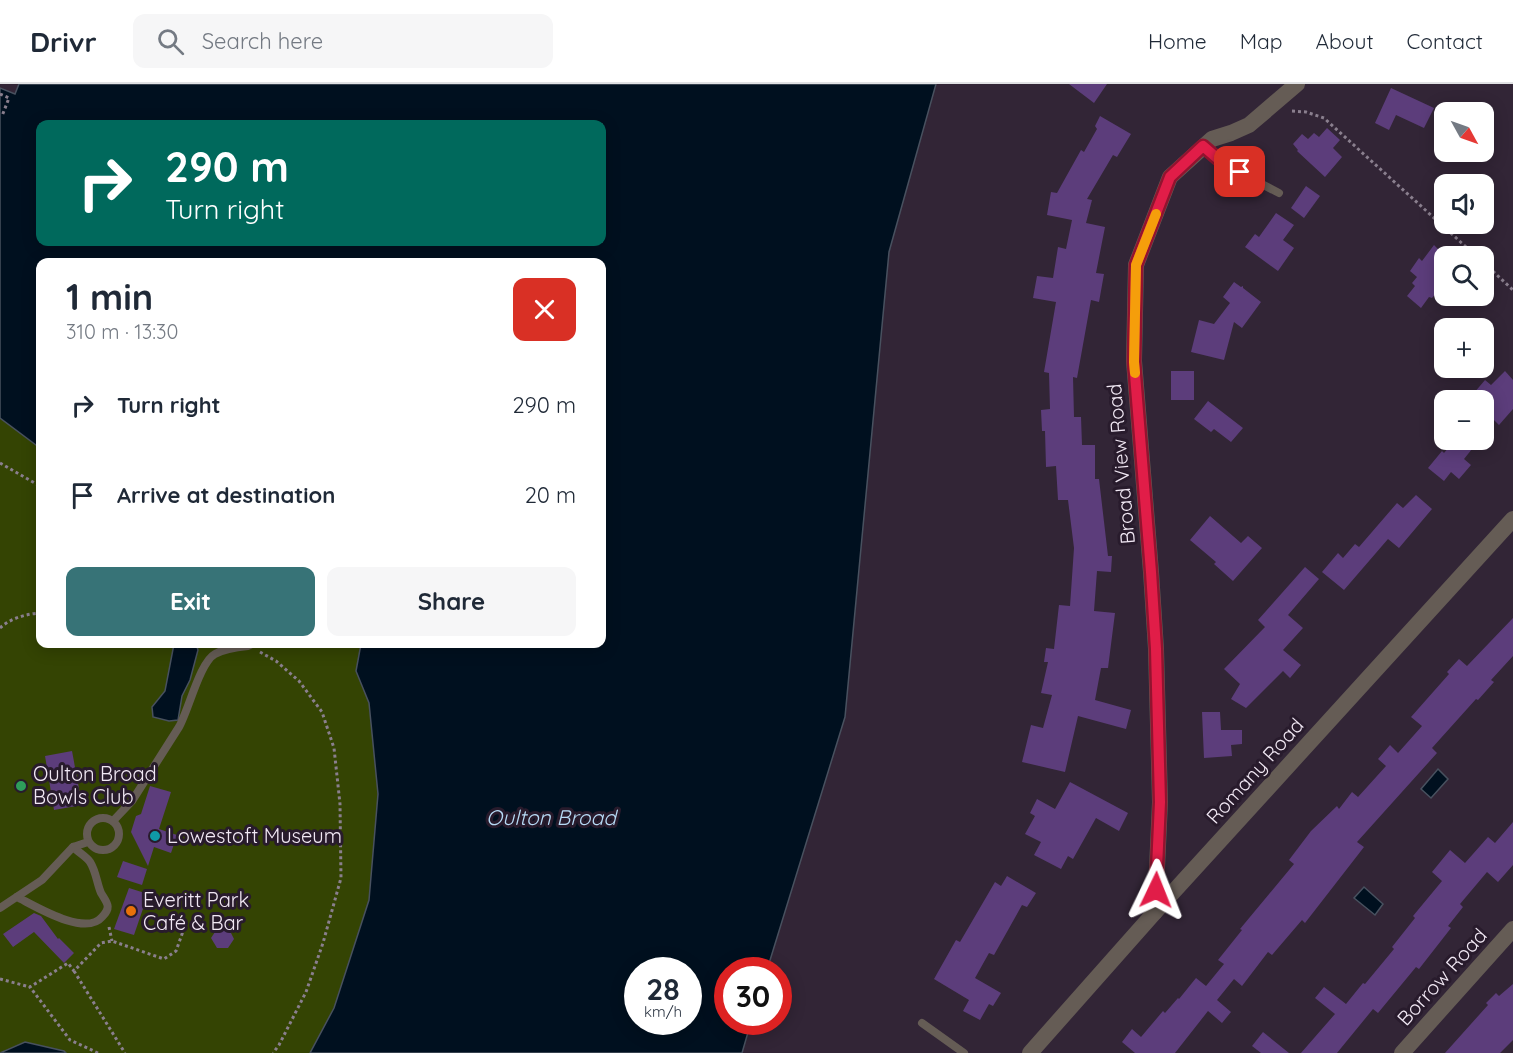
<!DOCTYPE html>
<html lang="en">
<head>
<meta charset="utf-8">
<style>
  body { margin:0; font-family:Quicksand,sans-serif; background:#f6f6f7; color:#1f2937; height:100vh; display:flex; flex-direction:column; font-size:22px; white-space:nowrap }
  * { box-sizing:border-box; margin:0 }
  p { font-size:20px; color:#747a83 }
  .icon { flex:none; width:33px; height:33px; fill:none; stroke:currentColor; stroke-width:2; stroke-linecap:round; stroke-linejoin:round }
  .map { position:relative; flex:1; overflow:hidden }
  .side { position:absolute; left:36px; top:174px; width:570px; height:390px; display:flex; flex-direction:column; background:#fff; border-radius:12px; box-shadow:0 3px 15px #0003 }
  .side>* { flex:none }
  .guide { position:absolute; left:36px; top:36px; width:570px; height:126px; border-radius:12px; box-shadow:0 3px 15px #0003; background:#00695c; color:#fff; overflow:hidden }
  .needle { width:39px; rotate:130deg }
  .fabs { position:absolute; left:1434px; top:18px; display:grid; gap:12px }
  .fabs a { display:grid; place-items:center; width:60px; height:60px; border-radius:12px; background:#fff; box-shadow:0 3px 15px #0003; font-size:30px }
  .speed { position:absolute; left:624px; top:873px; display:flex; gap:12px; font-size:30px; font-weight:700; text-align:center }
  .speed>* { display:grid; place-content:center; width:78px; height:78px; border-radius:50%; background:#fff; box-shadow:0 3px 15px #0003; line-height:1 }
  .speed small { font-size:15px; font-weight:400 }
  .speed .limit { border:9px solid #d22; background:#fff; color:#111 }
  .pin { position:absolute; display:grid; place-items:center; width:51px; height:51px; color:#fff; margin:-26px; border-radius:12px; box-shadow:0 3px 9px #0006 }
  .me { position:absolute; width:66px; margin:-33px; rotate:2deg; stroke-linejoin:round; filter:drop-shadow(0 0 4px #0008) }
  .turn { display:flex; align-items:center; gap:21px; height:126px; padding:0 30px; font-size:27px }
  .turn .icon { width:78px; height:78px; stroke-width:2.5 }
  .turn b { display:block; font-size:42px; line-height:51px }
  .round { display:grid; place-items:center; flex:none; width:63px; height:63px; border-radius:12px; background:#f6f6f7 }
  .head { display:flex; align-items:center; justify-content:space-between; height:102px; padding:0 30px }
  h1 { font-size:36px; font-weight:800; line-height:45px }
  .primary-button { display:flex; gap:12px; margin-top:auto; padding:12px 30px }
  .primary-button a { flex:1; height:69px; border-radius:12px; background:#377377; color:#fff; font-size:24px; font-weight:800; line-height:69px; text-align:center }
  .primary-button a+a { background:#f6f6f7; color:#1f2937 }
  ul { padding:0; list-style:none }
  li { display:flex; align-items:center; gap:18px; height:90px; padding:0 30px }
  li div { flex:1 }
  li b { display:block; font-size:22px }
  li em { font-style:normal }
  header { display:flex; align-items:center; gap:36px; box-sizing:border-box; height:84px; padding:0 30px; background:#fff; border-bottom:2px solid #e0e1e3 }
  header strong { font-size:28px }
  nav { display:flex; gap:33px; margin-inline-start:auto; font-size:21px }
  .search { width:420px; height:54px; background:#f6f6f7; display:flex; align-items:center; gap:15px; box-sizing:border-box; padding:0 21px; border-radius:12px; color:#747a83; font-size:22px }
  .map>svg:first-child { display:block }
  .green { fill:#344403 }
  .water { fill:#00101f; stroke:#48515f; stroke-width:1.5; fill-rule:evenodd }
  .building { fill:#5c3d7b }
  .lines { fill:none; stroke-linecap:round; stroke-linejoin:round }
  .path { stroke:#8a7f8e; stroke-width:3; stroke-dasharray:3 3; stroke-linecap:butt }
  .lane { stroke:#655c55; stroke-width:8 }
  .street { stroke:#655c55; stroke-width:16 }
  .route-casing { stroke:#92132f; stroke-width:15 }
  .route { stroke:#e11d48; stroke-width:10 }
  .slow { stroke:#f59e0b; stroke-width:10 }
  .leisure-dot { fill:#2e9e5b; stroke:#281b2c; stroke-width:2 }
  .culture-dot { fill:#0f9aa8; stroke:#281b2c; stroke-width:2 }
  .food-dot { fill:#e8710a; stroke:#281b2c; stroke-width:2 }
  .labels { text-anchor:middle; stroke-width:6; stroke-linejoin:round; paint-order:stroke }
  .street-label { font-size:20px; fill:#f1e8f4; stroke:#281b2c }
  .poi-label { font-size:20px; fill:#f1e8f4; stroke:#281b2c; text-anchor:start }
  .water-label { font-size:21px; font-style:italic; fill:#b7dbf6; stroke:#281b2c }
</style>
</head>
<body>
<header>
<strong>Drivr</strong>
<div class="search"><svg class="icon" aria-label="search" viewBox="0 0 24 24"><circle cx="10" cy="10" r="6"/><path d="M15 15l6 6"/></svg>Search here</div>
<nav><a>Home</a><a>Map</a><a>About</a><a>Contact</a></nav>
</header>
<div class="map">
<svg width="1513" height="969" viewBox="0 0 1513 969">
  <rect width="100%" height="100%" fill="#322536"/>
  <polygon class="green" points="0,334 40,364 40,560 361,560 356,587 369,619 378,710 369,816 334,924 310,969 0,969"/>
  <g class="water">
    <path d="M19,0H936L889,168L845,633L767,886H728V938H751L742,969H310L334,924L369,816L378,710L369,619L356,587L361,560H602V178H40V364L0,334V4L15,10ZM40,40H602V158H40ZM638,886H688V938H638Z"/>
    <polygon points="174,560 196,560 198,566 190,596 182,612 178,636 169,637 153,633 152,623 165,607"/>
    <polygon points="1438,685 1448,695 1431,714 1421,705"/>
    <polygon points="1364,803 1383,820 1375,831 1354,814"/>
    <polygon points="25,958 64,967 66,969 0,969"/>
  </g>
  <g class="building">
    <polygon points="1069,0 1107,0 1094,19"/>
    <polygon points="1391,4 1434,24 1424,44 1396,31 1389,46 1375,39"/>
    <polygon points="1100,32 1131,50 1117,73 1113,71 1087,115 1092,116 1086,139 1105,143 1096,189 1104,190 1099,218 1091,216 1077,294 1073,293 1074,333 1081,333 1082,361 1095,361 1095,395 1099,395 1108,472 1112,472 1111,488 1097,487 1094,527 1115,529 1108,584 1101,584 1095,616 1131,626 1126,645 1078,632 1065,688 1022,678 1031,641 1043,644 1052,611 1041,609 1048,578 1044,578 1046,564 1054,565 1059,521 1070,522 1074,464 1068,416 1058,416 1056,382 1046,383 1045,347 1042,347 1041,326 1050,325 1049,289 1044,288 1056,218 1033,214 1037,192 1053,194 1058,163 1066,165 1072,136 1047,131 1051,108 1057,109 1081,66 1084,68 1097,45 1095,42"/>
    <polygon points="1327,44 1340,56 1333,64 1342,73 1325,93 1297,67 1298,66 1293,60 1302,50 1308,55 1314,49 1319,53"/>
    <polygon points="1306,102 1320,112 1304,134 1291,124"/>
    <polygon points="1276,129 1294,141 1283,156 1294,164 1278,187 1245,163 1255,150 1259,153"/>
    <polygon points="1434,161 1444,171 1444,215 1437,208 1432,214 1429,213 1421,224 1407,212 1415,202 1412,199 1417,193 1410,187 1419,174 1422,177"/>
    <polygon points="1234,198 1241,203 1243,202 1243,204 1261,218 1242,244 1234,238 1224,276 1191,268 1199,236 1214,240 1230,219 1223,213"/>
    <rect x="1171" y="287" width="23" height="29"/>
    <polygon points="1505,287 1513,296 1513,325 1499,341 1493,335 1484,345 1484,316 1468,316 1485,296 1491,301"/>
    <polygon points="1208,317 1243,344 1231,358 1214,345 1211,348 1194,335"/>
    <polygon points="1455,356 1460,356 1472,365 1464,375 1471,381 1459,395 1451,388 1444,397 1428,384 1442,367 1444,369"/>
    <polygon points="1416,411 1432,425 1399,464 1388,455 1344,506 1322,488 1338,469 1343,474 1355,460 1359,463 1397,419 1403,424"/>
    <polygon points="1210,432 1241,459 1248,452 1262,464 1233,497 1214,480 1216,478 1190,456"/>
    <polygon points="1305,483 1319,495 1288,531 1303,544 1283,566 1301,581 1290,594 1283,587 1246,624 1231,615 1240,600 1224,585 1265,543 1258,536"/>
    <polygon points="1513,534 1513,572 1491,596 1494,598 1478,616 1476,615 1432,664 1437,669 1357,758 1364,763 1305,839 1302,836 1272,871 1268,868 1242,902 1234,895 1217,916 1231,928 1222,939 1208,927 1175,969 1135,969 1122,958 1132,945 1141,953 1163,927 1165,929 1178,914 1179,915 1196,894 1206,902 1224,880 1218,876 1242,846 1240,845 1294,780 1289,776 1311,747 1337,722 1339,725 1352,708 1358,713 1386,682 1378,675 1390,661 1398,669 1422,642 1411,633 1449,590 1447,588 1459,575 1467,582"/>
    <polygon points="1202,628 1220,628 1221,646 1242,646 1242,660 1231,661 1232,672 1204,674"/>
    <polygon points="72,667 82,721 54,726 45,672"/>
    <polygon points="1070,698 1128,729 1119,747 1096,734 1073,775 1068,772 1061,785 1034,771 1041,758 1025,750 1035,732 1030,729 1037,715 1055,725"/>
    <polygon points="150,702 171,708 159,745 177,751 171,769 154,763 148,782 131,748 136,732 141,730"/>
    <polygon points="1513,738 1513,781 1498,798 1487,788 1460,820 1463,823 1448,842 1451,844 1419,885 1416,883 1378,929 1373,925 1337,969 1301,969 1335,930 1315,914 1324,903 1346,920 1363,899 1365,900 1394,865 1392,863 1415,834 1413,832 1442,797 1432,788 1450,766 1465,779 1488,753 1495,759"/>
    <polygon points="123,777 147,785 142,801 117,793"/>
    <polygon points="1007,792 1036,809 1027,823 1022,821 994,871 989,869 975,894 1001,909 993,922 989,920 980,936 963,927 969,916 934,895 956,856 960,858 995,798 1001,802"/>
    <polygon points="129,804 148,810 134,851 114,845"/>
    <polygon points="34,829 41,832 58,855 59,854 74,869 64,879 34,848 13,863 3,850"/>
    <polygon points="217,845 229,845 234,855 228,864 217,864 211,854"/>
    <polygon points="1513,900 1513,956 1500,969 1445,969 1488,921 1486,919 1496,909 1499,912"/>
    <polygon points="1263,948 1289,969 1261,969 1252,962"/>
  </g>
  <g class="lines">
    <g class="path">
      <polyline points="0,10 9,14 2,32"/>
      <polyline points="1292,27 1306,28 1324,34 1476,172"/>
      <polyline points="1484,179 1513,206"/>
      <polyline points="0,379 40,402"/>
      <path d="M0,544C11,534 26,530 40,529"/>
      <polyline points="260,568 276,577 299,597 322,628 334,664 340,720 341,794 323,859 306,908 279,961 273,969"/>
      <polyline points="109,843 112,857"/>
      <polyline points="74,887 125,969"/>
      <polyline points="0,895 30,903"/>
      <polyline points="98,969 70,956 30,903 68,879 74,887 101,859 112,857 164,875 176,867 186,839"/>
    </g>
    <g class="lane">
      <polyline points="1203,63 1225,81 1279,109"/>
      <circle cx="103" cy="750" r="16"/>
      <path d="M113,737L132,717L179,643C189,625 200,578 215,570C224,565 238,563 248,562L252,560"/>
      <path d="M17,813C35,822 85,853 102,833C112,823 107,819 101,809C97,800 96,787 90,778C87,773 78,768 73,763"/>
      <polyline points="0,824 42,796 73,763 88,758"/>
      <polyline points="922,939 964,969"/>
    </g>
    <g class="street">
      <polyline points="1155,828 1160,718 1156,565 1151,488 1134,277 1136,181 1170,93 1212,55 1231,49 1249,41 1297,0"/>
      <polyline points="1030,969 1155,828 1513,435"/>
      <polyline points="1402,969 1513,845"/>
    </g>
  </g>
  <g class="lines">
    <defs>
      <polyline id="route" points="1156,806 1160,718 1156,565 1151,488 1134,278 1136,181 1170,93 1203,62 1225,81 1240,88"/>
    </defs>
    <use href="#route" class="route-casing"/>
    <use href="#route" class="route"/>
    <polyline class="slow" points="1135,289 1134,278 1136,181 1156,130"/>
  </g>
  <circle class="leisure-dot" cx="21" cy="702" r="6"/>
  <circle class="culture-dot" cx="155" cy="752" r="6"/>
  <circle class="food-dot" cx="131" cy="827" r="6"/>
  <g class="labels">
    <g class="street-label">
      <text transform="translate(1121 380) rotate(-95)" y="7">Broad View Road</text>
      <text transform="translate(1255 687) rotate(-48)" y="7">Romany Road</text>
      <text transform="translate(1442 893) rotate(-48)" y="7">Borrow Road</text>
    </g>
    <g class="poi-label">
      <text x="33" y="697">Oulton Broad<tspan x="33" dy="23">Bowls Club</tspan></text>
      <text x="167" y="759">Lowestoft Museum</text>
      <text x="143" y="823">Everitt Park<tspan x="143" dy="23">Café &amp; Bar</tspan></text>
    </g>
    <g class="water-label">
      <text x="551" y="741">Oulton Broad</text>
    </g>
  </g>
</svg>
<div class="fabs">
<a><svg class="needle" viewBox="-14 -14 28 28"><path d="M0-13l5 13h-10z" fill="#e53935"/><path d="M0 13l5-13h-10z" fill="#747a83"/></svg></a>
<a><svg class="icon" aria-label="sound" viewBox="0 0 24 24"><path d="M4 9h4l5-4v14l-5-4H4zM17 9q2 3 0 6"/></svg></a>
<a><svg class="icon" aria-label="search" viewBox="0 0 24 24"><circle cx="10" cy="10" r="6"/><path d="M15 15l6 6"/></svg></a>
<a>+</a>
<a>−</a>
</div>
<div class="speed"><div>28<small>km/h</small></div><div class="limit">30</div></div>
<div class="pin" style="left:1240px;top:88px;background:#d93025"><svg class="icon" aria-label="arrive" viewBox="0 0 24 24"><path d="M6 21V4h12l-3 4 3 4H6"/></svg></div>
<svg class="me" style="left:1156px;top:806px" viewBox="-20 -20 40 40"><path d="M0-17L14 15 0 8-14 15z" fill="#e11d48" stroke="#fff" stroke-width="4"/></svg>
<div class="guide">
<div class="turn"><svg class="icon" aria-label="right" viewBox="0 0 24 24"><path d="M7 20v-9h11M14 6l5 5-5 5"/></svg><div><b>290 m</b>Turn right</div></div>
</div>
<section class="side">
<div class="head"><div><h1>1 min</h1><p>310 m · 13:30</p></div><a class="round" style="background:#d93025;color:#fff"><svg class="icon" aria-label="close" viewBox="0 0 24 24"><path d="M6 6l12 12M18 6L6 18"/></svg></a></div>
<ul>
<li><svg class="icon" aria-label="right" viewBox="0 0 24 24"><path d="M7 20v-9h11M14 6l5 5-5 5"/></svg><div><b>Turn right</b></div><em>290 m</em></li>
<li><svg class="icon" aria-label="arrive" viewBox="0 0 24 24"><path d="M6 21V4h12l-3 4 3 4H6"/></svg><div><b>Arrive at destination</b></div><em>20 m</em></li>
</ul>
<div class="primary-button"><a>Exit</a><a>Share</a></div>
</section>
</div>
</body>
</html>
